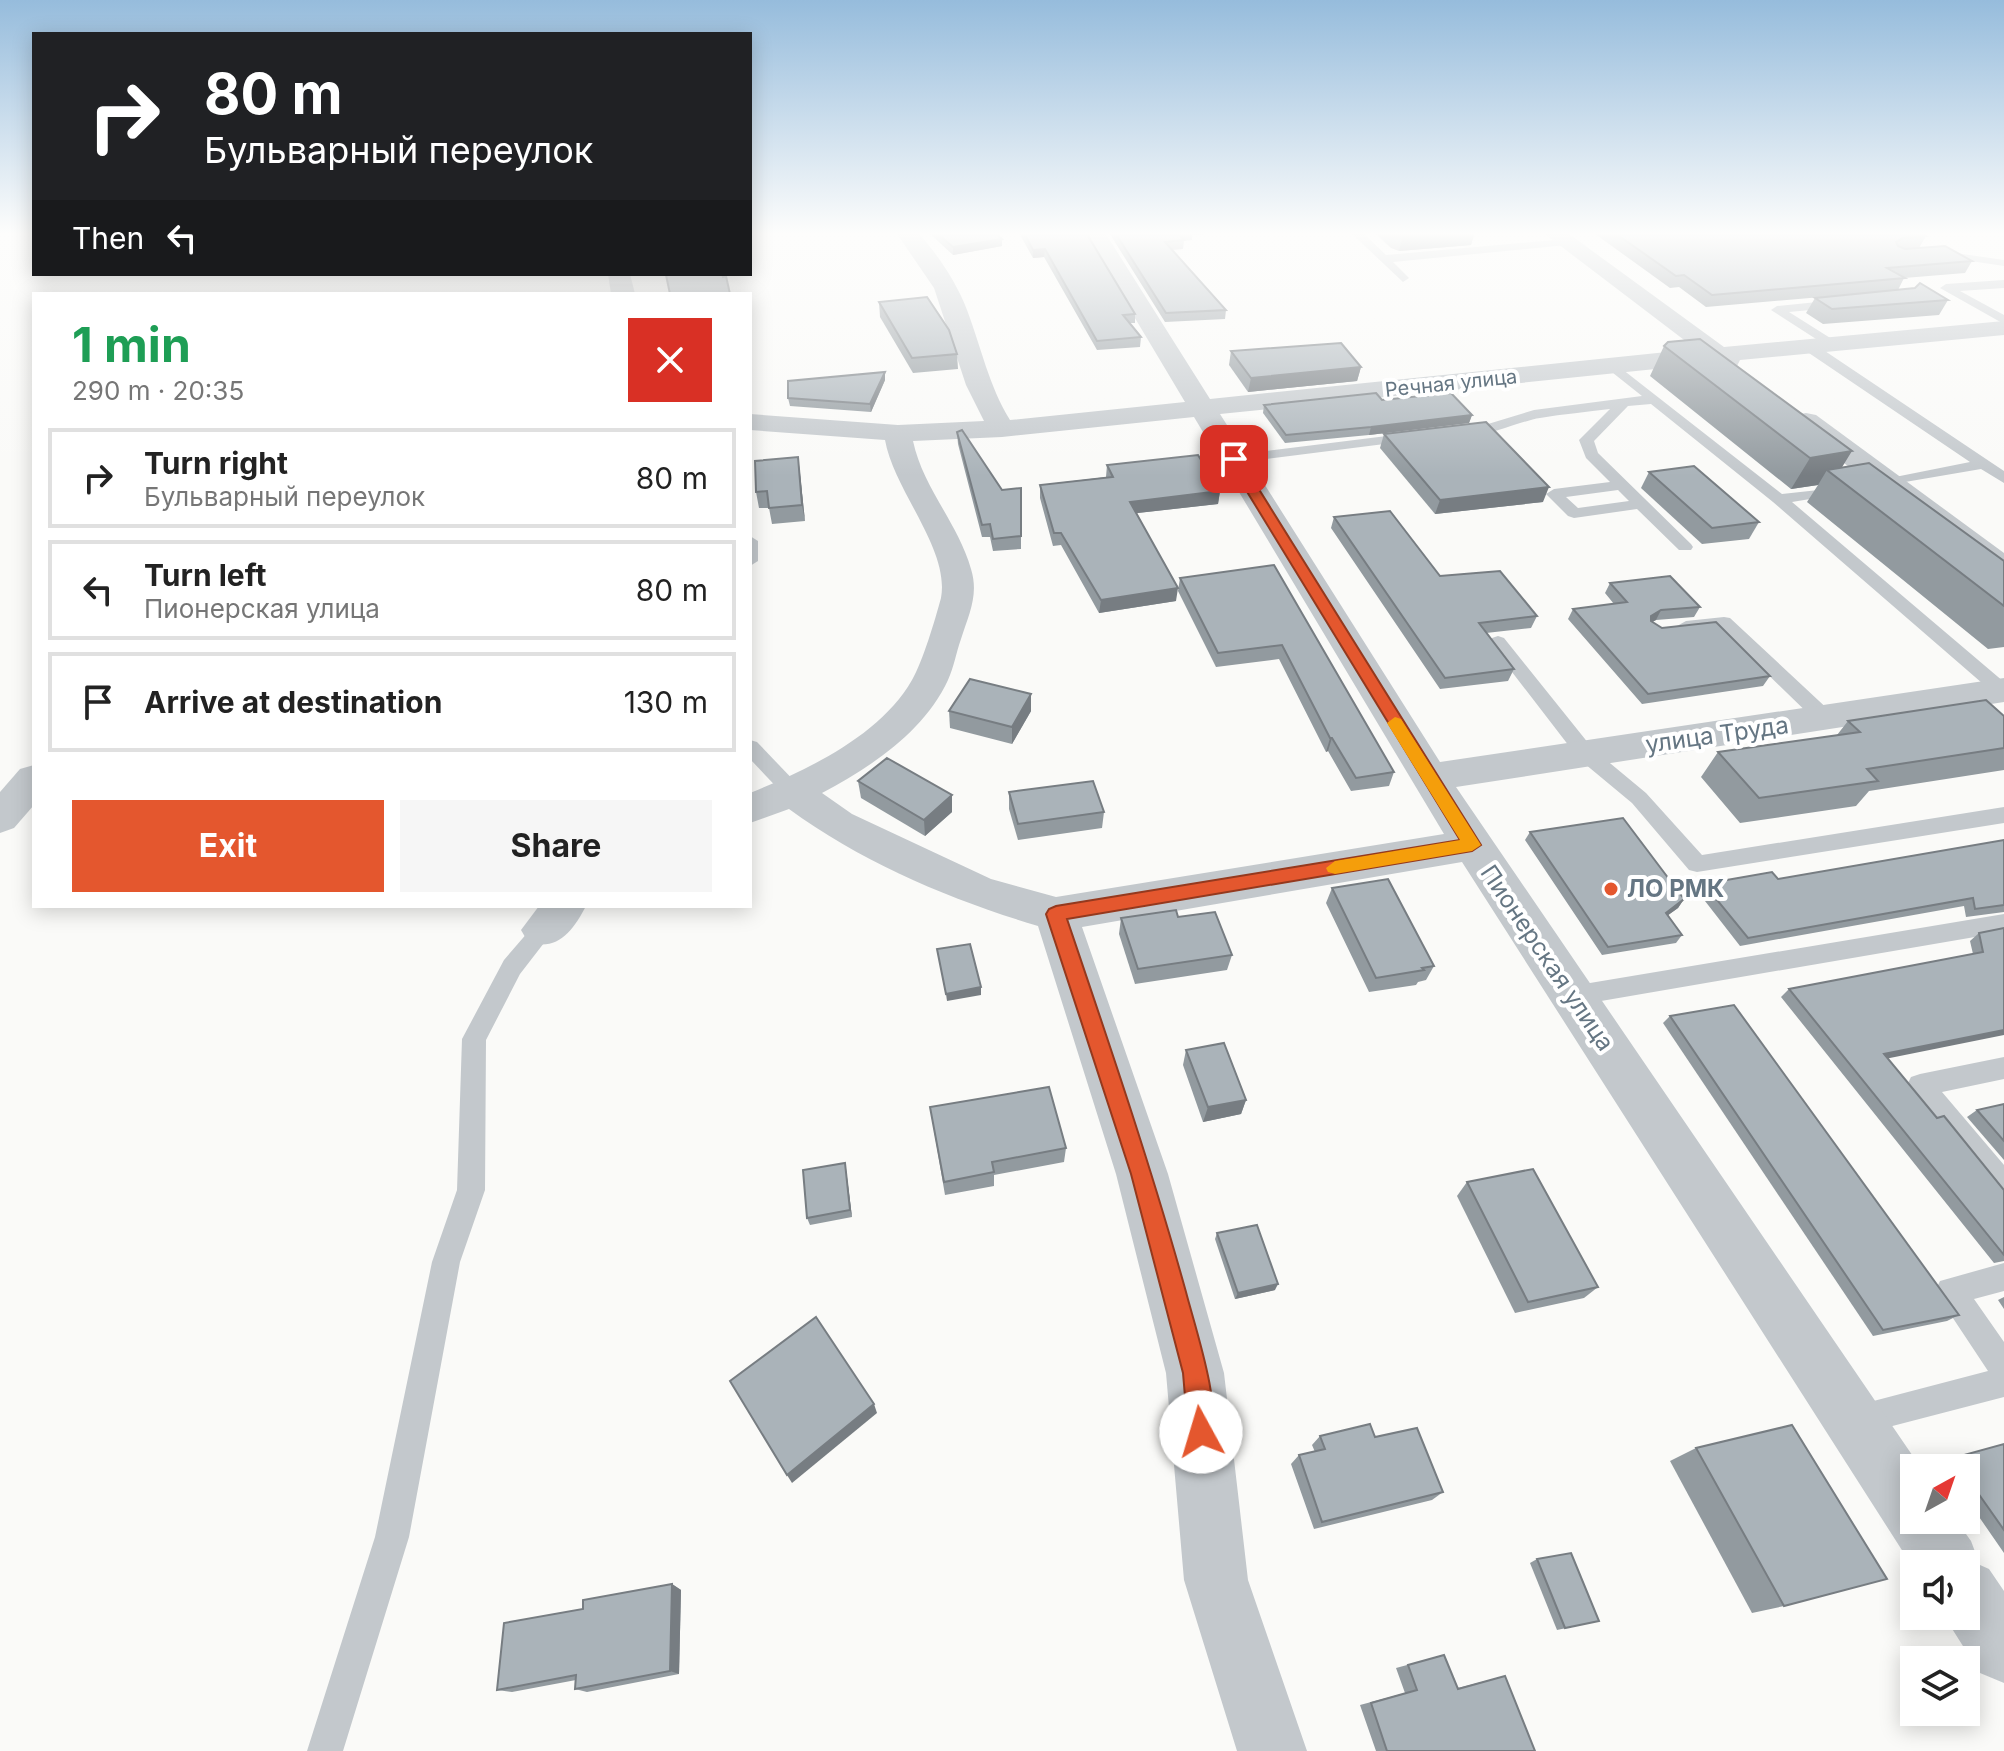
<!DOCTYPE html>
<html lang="en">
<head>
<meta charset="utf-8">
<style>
  body { margin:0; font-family:Inter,sans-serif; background:#f6f6f6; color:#222; height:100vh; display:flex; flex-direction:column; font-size:30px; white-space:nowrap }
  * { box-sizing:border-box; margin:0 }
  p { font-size:26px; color:#767676 }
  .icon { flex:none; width:44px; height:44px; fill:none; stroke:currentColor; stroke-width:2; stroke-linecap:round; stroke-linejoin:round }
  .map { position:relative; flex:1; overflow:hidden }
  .panel { position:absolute; left:32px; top:292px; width:720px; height:616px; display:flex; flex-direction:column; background:#fff; border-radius:0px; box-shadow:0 4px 20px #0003 }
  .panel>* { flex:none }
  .banner { position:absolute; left:32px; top:32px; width:720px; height:244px; border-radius:0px; box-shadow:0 4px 20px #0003; background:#202124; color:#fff; overflow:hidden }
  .needle { width:52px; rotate:40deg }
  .controls { position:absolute; left:1900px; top:1454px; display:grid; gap:16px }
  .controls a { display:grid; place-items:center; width:80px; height:80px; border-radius:0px; background:#fff; box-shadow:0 4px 20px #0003; font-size:40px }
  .pin { position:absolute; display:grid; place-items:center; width:68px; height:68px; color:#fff; margin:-34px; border-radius:16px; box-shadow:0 4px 12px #0006 }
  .me { position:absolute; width:88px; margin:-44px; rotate:354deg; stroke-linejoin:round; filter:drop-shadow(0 0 6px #0008) }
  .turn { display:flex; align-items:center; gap:28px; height:168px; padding:0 40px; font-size:36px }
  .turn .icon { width:104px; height:104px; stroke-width:2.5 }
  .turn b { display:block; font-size:56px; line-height:68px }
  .then { display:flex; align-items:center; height:76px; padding:0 40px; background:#0003; gap:16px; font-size:30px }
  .round { display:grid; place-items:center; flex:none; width:84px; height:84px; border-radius:0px; background:#f6f6f6 }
  .summary { display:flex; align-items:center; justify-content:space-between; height:136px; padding:0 40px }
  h1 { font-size:48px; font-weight:700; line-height:60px; color:#1e9e55 }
  .cta { display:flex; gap:16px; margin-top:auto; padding:16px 40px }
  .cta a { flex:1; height:92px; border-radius:0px; background:#e4572e; color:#fff; font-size:32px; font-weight:700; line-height:92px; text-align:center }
  .cta a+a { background:#f6f6f6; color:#222 }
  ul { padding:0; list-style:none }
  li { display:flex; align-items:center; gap:24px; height:100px; margin:0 16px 12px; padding:0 24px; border:4px solid #e0e0e0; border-radius:0px }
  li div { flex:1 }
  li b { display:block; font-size:30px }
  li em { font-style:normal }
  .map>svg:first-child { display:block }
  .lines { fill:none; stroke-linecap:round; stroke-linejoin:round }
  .lane { fill:#c3c8cc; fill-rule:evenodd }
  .street { fill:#c3c8cc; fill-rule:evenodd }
  .wall { fill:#929a9f }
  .shaded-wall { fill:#777d82 }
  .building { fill:#aab3b9; stroke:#777d82; stroke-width:2 }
  .route { fill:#e4572e; stroke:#94391e; stroke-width:2 }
  .slow { fill:#f59e0b }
  .poi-dot { fill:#e4572e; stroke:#fff; stroke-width:3 }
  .labels { text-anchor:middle; stroke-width:8; stroke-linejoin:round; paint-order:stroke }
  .far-street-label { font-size:20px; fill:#657683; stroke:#fff }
  .street-label { font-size:24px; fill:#657683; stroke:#fff }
  .poi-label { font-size:24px; font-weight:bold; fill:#657683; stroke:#fff; text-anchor:start }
</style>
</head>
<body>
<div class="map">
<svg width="2004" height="1751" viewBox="0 0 2004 1751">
  <rect width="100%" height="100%" fill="#fafaf8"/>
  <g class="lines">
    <g class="lane">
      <polygon points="1349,231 1361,231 1386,255 1566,239 1572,242 1566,245 1393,262 1409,278 1403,282"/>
      <polygon points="1935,250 2004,260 2004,266 1931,255 1931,251"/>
      <polygon points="2004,280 2004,288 1960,291 2004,315 2004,324 1940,288 1946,284"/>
      <polygon points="1837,300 1841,301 1841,307 1789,312 1835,341 1835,347 1830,348 1771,310 1777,306"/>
      <polygon points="1803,343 1813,343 1989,461 2004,471 2004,483 1981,469 1870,488 1870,482 1970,462 1803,349"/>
      <path d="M1613,362L1782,494L1846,487V493L1792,502L2004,682V698L1997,696L1773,502L1651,404L1628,406L1594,441L1598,453L1691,544L1693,547L1691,550H1679L1637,509L1574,518L1568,516L1546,494L1554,489L1610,482L1586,458L1579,440L1610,409C1587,412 1563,414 1540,418C1518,421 1472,445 1454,431L1456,428L1488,424L1534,410L1642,396L1608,369L1606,366ZM1618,490L1629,501L1578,508L1566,497Z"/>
      <polygon points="1411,433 1416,434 1416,440 1234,463 1227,459 1234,455"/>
      <polygon points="750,536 758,541 758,561 750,566"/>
      <polygon points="1724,617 1730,618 1833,714 1836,719 1833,724 1819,724 1720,628 1686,631 1677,626 1686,621"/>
      <polygon points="1498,636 1504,638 1593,749 1646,793 1702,855 2004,807 2004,823 1697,872 1689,870 1632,803 1579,759 1492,646 1489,642 1492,638"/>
      <polygon points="750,740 757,742 800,787 803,792 800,797 786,797 750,759"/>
      <polygon points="2004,914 2004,932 1572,1006 1563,1003 1560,996 1563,989 1572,986"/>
      <polygon points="543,921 551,924 554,930 520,974 486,1040 485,1190 460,1262 409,1537 343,1751 307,1751 375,1537 432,1262 457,1190 462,1039 504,960 535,924"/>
      <polygon points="2004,1057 2004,1079 1942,1092 2004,1165 2004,1198 1994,1194 1907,1085 1911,1077 1920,1074"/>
      <polygon points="2004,1263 2004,1291 1974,1299 2004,1342 2004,1397 1854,1436 1843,1431 1838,1420 1843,1409 1988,1371 1935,1291 1940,1281"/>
    </g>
    <g class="street">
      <path d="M895,231H917C937,254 956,281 967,310C981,347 989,386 1010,420L1185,402L1083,231H1104L1210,399L1696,349L1541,231H1565L1724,347L2004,321V335L1740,360L1737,366L1728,369L1714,363L1220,414L1440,762L2004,678V702L1456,787L1921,1468H1914V1520H1956L1971,1541L1980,1565L1989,1569L2004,1591V1683L1980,1673L1944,1616H1966V1564H1914V1569L1462,862L1082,927L1168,1174L1224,1373L1248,1580L1307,1751H1237L1184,1580L1166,1373L1116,1174L1038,926C951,900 863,863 789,809L750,823V793C807,770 880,736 912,680C923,661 935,620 941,598C950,549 894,491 885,440L750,430V414L898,425L984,421L966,385L934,288ZM1194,417L1444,834L1056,897L991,879L852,814L822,793C871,767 924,732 948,680C954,667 956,653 961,639C969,614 979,595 971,569C958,523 923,488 913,441L1002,437Z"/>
      <polygon points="608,274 630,274 635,294 611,294"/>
      <polygon points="1806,413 1816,415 2004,553 2004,578 1993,575 1796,427 1792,421 1796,415"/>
      <polygon points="34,765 34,805 14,828 0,833 0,792 20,769"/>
      <path d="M539,906H586C573,931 557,952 528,942L521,930Z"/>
    </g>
  </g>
  <g class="wall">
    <polygon points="927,231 993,231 1002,246 953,255"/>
    <polygon points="1018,231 1085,231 1135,314 1135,323 1130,323 1141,337 1140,347 1097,350 1044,257 1033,258"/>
    <polygon points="1108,231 1207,231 1206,234 1192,235 1192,240 1184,241 1183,249 1172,250 1226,310 1225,319 1165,322"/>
    <polygon points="1373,231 1475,231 1471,245 1399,251 1391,248"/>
    <polygon points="1591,231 1917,231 1926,236 1919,248 1904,249 1972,261 1965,273 1904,278 1898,290 1948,300 1939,315 1823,324 1806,313 1815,298 1856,294 1706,307 1679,287 1670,288"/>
    <polygon points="879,302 957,354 958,369 913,373 880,317"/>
    <polygon points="1664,346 1841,468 2004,561 2004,647 1988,649 1807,502 1818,485 1791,489 1650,376"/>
    <polygon points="1231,351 1361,367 1357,381 1248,392 1229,365"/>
    <polygon points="885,372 885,380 871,412 790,406 788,398"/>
    <polygon points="1382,400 1472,415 1469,423 1369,435 1285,443 1263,413 1264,405"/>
    <polygon points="957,432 1002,490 1021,488 1021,549 993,551 990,537 982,537 958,444"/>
    <polygon points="1384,434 1543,502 1435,514 1380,448"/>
    <polygon points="798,457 805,521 772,524 769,508 759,508 756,492"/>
    <polygon points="1107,465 1220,491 1218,504 1137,513 1176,601 1099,613 1061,545 1053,546 1040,498 1040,485 1106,477"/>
    <polygon points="1649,472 1759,522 1749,539 1702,544 1641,488"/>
    <polygon points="1334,517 1440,576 1537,616 1531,628 1486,633 1514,669 1508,681 1440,689 1331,528"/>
    <polygon points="1274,565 1394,772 1389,786 1351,791 1328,751 1326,752 1279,659 1216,667 1178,591 1180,578"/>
    <polygon points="1610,583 1700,607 1694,617 1656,620 1652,622 1662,628 1770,676 1763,686 1642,704 1568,619 1573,609 1614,604 1605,593"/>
    <polygon points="1031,694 1031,711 1012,744 950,728 949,711"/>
    <polygon points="2004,716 2004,770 1869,791 1856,806 1740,823 1701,777 1718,752 1837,735 1848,721"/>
    <polygon points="858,781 952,812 925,836 861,798"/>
    <polygon points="1009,792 1104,812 1102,828 1018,840 1009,809"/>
    <polygon points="1530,832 1684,899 1678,908 1668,915 1682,935 1676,943 1602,955 1525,840"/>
    <polygon points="2004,840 2004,912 1966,917 1964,906 1740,946 1698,892 1704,884 1778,879"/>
    <polygon points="1332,888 1434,966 1426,980 1418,982 1416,985 1369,992 1326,903"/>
    <polygon points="1178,917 1232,955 1227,970 1135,984 1119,934 1121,918"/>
    <polygon points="2004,928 1888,1059 1937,1118 2004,1190 2004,1261 1994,1263 1781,997 1789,989 1973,954 1970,941 1979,933"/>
    <polygon points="1670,1016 1959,1315 1947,1321 1873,1336 1663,1023"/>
    <polygon points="1186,1050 1246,1100 1241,1114 1203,1122 1183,1065"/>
    <polygon points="2004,1104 2004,1160 1967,1117 1977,1110"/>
    <polygon points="930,1107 1066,1148 1064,1162 994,1175 994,1186 945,1195"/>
    <polygon points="845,1163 852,1217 810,1225 807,1218"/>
    <polygon points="1467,1182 1598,1287 1584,1298 1515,1313 1457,1196"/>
    <polygon points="1217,1233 1275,1290 1235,1299 1215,1239"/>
    <polygon points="2004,1297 2004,1309 1998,1300"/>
    <polygon points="1320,1436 1375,1437 1443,1492 1432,1500 1314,1529 1291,1464 1299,1455 1315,1452 1312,1445"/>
    <polygon points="2004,1444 2004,1553 1966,1498 1966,1468 1945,1468 1941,1462"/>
    <polygon points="1696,1448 1784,1606 1752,1613 1670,1461"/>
    <polygon points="1537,1559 1599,1621 1557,1630 1530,1563"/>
    <polygon points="672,1584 681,1590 679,1674 587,1692 575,1689 576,1680 512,1692 497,1690 583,1609"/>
    <polygon points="1444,1655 1458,1688 1505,1676 1535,1751 1376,1751 1360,1705 1405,1693 1396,1668"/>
  </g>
  <g class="shaded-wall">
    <polygon points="1404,231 1475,231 1471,245 1399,251"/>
    <polygon points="1002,239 1002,246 953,255 953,247"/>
    <polygon points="1045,249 1044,257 1033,258 1033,250"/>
    <polygon points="1361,367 1357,381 1248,392 1251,378"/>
    <polygon points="885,372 885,380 871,412 870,404"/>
    <polygon points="1472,415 1469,423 1369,435 1371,427"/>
    <polygon points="1852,451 1836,477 1827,470 1818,485 1791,489 1810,458"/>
    <polygon points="798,457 800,473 805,521 802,505"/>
    <polygon points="1549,487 1543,502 1435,514 1440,500"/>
    <polygon points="1220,491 1218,504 1129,514 1130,502"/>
    <polygon points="1178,588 1176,601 1099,613 1101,600"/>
    <polygon points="1661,610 1656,620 1645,626 1651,616"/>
    <polygon points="1031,694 1031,711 1012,744 1012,727"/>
    <polygon points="1330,738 1332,738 1328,751 1326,752"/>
    <polygon points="952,795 952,812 925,836 924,820"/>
    <polygon points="1684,899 1678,908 1660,921 1666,913"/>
    <polygon points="981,987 981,995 947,1001 946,994"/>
    <polygon points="2004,1030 2004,1035 1875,1061 1884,1054"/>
    <polygon points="1246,1100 1241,1114 1203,1122 1208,1107"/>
    <polygon points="845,1163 846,1169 852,1217 850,1210"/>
    <polygon points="1278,1284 1275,1290 1235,1299 1238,1293"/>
    <polygon points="874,1404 877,1413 792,1483 787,1475"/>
    <polygon points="672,1584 681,1590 679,1674 670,1671"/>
  </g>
  <g class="building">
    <polygon points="934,231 993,231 1002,239 953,247"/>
    <polygon points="1023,231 1085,231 1135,314 1123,315 1141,337 1097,341 1045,249 1033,250"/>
    <polygon points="1114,231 1192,231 1193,232 1178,233 1184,240 1165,242 1226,310 1166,313"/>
    <polygon points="1612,231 1917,231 1926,236 1903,238 1896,242 1898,246 1905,249 1945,246 1972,261 1887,268 1905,278 1712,295 1684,275 1676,276"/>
    <polygon points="673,274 722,274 723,277 726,276 730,294 670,294 666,275"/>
    <polygon points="1920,283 1948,300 1832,309 1815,298 1915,288"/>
    <polygon points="927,297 949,330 957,354 912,358 879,302"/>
    <polygon points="1700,339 1852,451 1810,458 1664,346 1668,342"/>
    <polygon points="1341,343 1361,367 1251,378 1231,351"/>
    <polygon points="885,372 870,404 788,398 788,381"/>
    <polygon points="1376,393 1382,400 1451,393 1472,415 1371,427 1286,435 1264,405"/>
    <polygon points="1486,422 1549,487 1440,500 1384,434"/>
    <polygon points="962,430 1002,490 1021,488 1021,536 993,539 990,524 982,525 957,432"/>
    <polygon points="1198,455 1220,491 1130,502 1178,588 1101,600 1061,533 1054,533 1040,485 1113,477 1107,465"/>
    <polygon points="798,457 802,505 769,508 767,491 756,492 755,461"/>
    <polygon points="1869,463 2004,561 2004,606 1827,470"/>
    <polygon points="1694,466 1759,522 1712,528 1649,472"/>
    <polygon points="1390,511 1440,576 1500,571 1537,616 1479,623 1514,669 1445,678 1334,517"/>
    <polygon points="1274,565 1394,772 1356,778 1332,738 1330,738 1282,645 1218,653 1180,578"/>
    <polygon points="1670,576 1700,607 1661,610 1651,616 1651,621 1662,628 1716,622 1770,676 1648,694 1573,609 1627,602 1610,583"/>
    <polygon points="970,679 1031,694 1012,727 949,711"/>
    <polygon points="1986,700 2004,716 2004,748 1867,769 1878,781 1759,798 1718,752 1860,732 1848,721"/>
    <polygon points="887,758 952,795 924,820 858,781"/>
    <polygon points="1093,781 1104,812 1018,824 1009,792"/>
    <polygon points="1623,818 1684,899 1666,913 1682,935 1608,947 1530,832"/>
    <polygon points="2004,840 2004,905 1975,909 1973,898 1748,938 1704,884 1772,872 1778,879"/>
    <polygon points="1388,879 1434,966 1422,968 1424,970 1376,978 1332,888"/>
    <polygon points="1176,910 1178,917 1215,912 1232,955 1138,969 1121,918"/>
    <polygon points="2004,928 2004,1030 1884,1054 1937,1118 1944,1116 2004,1190 2004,1255 1789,989 1983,952 1979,933"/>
    <polygon points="970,944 981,987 946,994 937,949"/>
    <polygon points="1734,1005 1959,1315 1883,1330 1670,1016"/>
    <polygon points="1224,1043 1246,1100 1208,1107 1186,1050"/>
    <polygon points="1049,1087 1066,1148 992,1162 994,1172 944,1182 930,1107"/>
    <polygon points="2004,1104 2004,1141 1977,1110"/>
    <polygon points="845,1163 850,1210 807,1218 803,1170"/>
    <polygon points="1533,1169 1598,1287 1528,1302 1467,1182"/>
    <polygon points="1257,1225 1278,1284 1238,1293 1217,1233"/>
    <polygon points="816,1317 874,1404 787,1475 730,1381"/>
    <polygon points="1370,1424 1375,1437 1417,1428 1443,1492 1322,1522 1299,1455 1325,1449 1320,1436"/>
    <polygon points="1792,1425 1887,1579 1784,1606 1696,1448"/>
    <polygon points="2004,1444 2004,1530 1966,1476 1966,1468 1961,1468 1953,1458"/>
    <polygon points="1571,1553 1599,1621 1565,1628 1537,1559"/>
    <polygon points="672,1584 670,1671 575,1689 576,1675 497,1690 504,1623 583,1609 583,1600"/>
    <polygon points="1444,1655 1458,1689 1505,1676 1535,1751 1387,1751 1371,1703 1417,1690 1408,1665"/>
  </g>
  <linearGradient id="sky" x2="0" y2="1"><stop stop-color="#96bcdc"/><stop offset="0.49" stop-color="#fdfdfc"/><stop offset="1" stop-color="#fdfdfc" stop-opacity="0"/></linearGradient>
  <rect width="2004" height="476" fill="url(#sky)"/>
  <path class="route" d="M1234,455L1240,459L1481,845L1472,851L1067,919C1109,1043 1151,1166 1186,1292C1195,1327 1223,1409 1210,1441L1201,1445L1192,1441L1188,1432L1183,1373L1131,1174L1046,914L1049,909L1056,906L1460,840L1227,459Z"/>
  <polygon class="slow" points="1395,717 1401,719 1481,845 1472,851 1335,874 1328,872 1326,868 1335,861 1460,840 1387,723"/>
  <circle class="poi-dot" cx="1611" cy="889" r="8"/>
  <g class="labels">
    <g class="far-street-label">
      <text transform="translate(1451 383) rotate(-6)" y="7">Речная улица</text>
    </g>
    <g class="street-label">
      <text transform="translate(1717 735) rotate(-8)" y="8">улица Труда</text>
      <text transform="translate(1547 958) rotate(56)" y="8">Пионерская улица</text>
    </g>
    <g class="poi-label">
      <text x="1627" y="897">ЛО РМК</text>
    </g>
  </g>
</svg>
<div class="controls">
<a><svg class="needle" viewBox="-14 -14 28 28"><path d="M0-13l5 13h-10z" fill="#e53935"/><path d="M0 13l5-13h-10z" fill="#767676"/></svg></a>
<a><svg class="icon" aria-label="sound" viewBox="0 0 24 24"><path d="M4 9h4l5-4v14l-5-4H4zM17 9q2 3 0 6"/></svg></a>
<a><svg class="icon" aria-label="layers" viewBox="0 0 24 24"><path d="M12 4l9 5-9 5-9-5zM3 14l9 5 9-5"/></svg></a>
</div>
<div class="pin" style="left:1234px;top:459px;background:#d93025"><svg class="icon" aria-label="arrive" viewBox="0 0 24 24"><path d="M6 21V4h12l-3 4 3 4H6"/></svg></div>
<svg class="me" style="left:1201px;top:1432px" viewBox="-20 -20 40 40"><circle r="19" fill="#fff"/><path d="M0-13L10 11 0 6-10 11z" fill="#e4572e"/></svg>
<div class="banner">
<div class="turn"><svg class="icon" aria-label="right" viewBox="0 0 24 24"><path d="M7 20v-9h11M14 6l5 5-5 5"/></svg><div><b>80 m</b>Бульварный переулок</div></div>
<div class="then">Then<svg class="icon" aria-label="left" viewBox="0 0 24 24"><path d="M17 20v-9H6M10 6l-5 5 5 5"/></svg></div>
</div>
<section class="panel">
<div class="summary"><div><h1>1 min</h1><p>290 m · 20:35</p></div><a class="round" style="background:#d93025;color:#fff"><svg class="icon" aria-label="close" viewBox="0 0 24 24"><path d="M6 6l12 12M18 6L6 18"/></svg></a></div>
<ul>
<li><svg class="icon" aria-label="right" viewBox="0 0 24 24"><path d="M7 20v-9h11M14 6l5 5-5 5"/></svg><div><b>Turn right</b><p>Бульварный переулок</p></div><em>80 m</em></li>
<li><svg class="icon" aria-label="left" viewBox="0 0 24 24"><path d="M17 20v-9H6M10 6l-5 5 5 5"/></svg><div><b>Turn left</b><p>Пионерская улица</p></div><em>80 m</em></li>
<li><svg class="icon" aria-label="arrive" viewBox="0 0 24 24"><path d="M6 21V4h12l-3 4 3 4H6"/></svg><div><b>Arrive at destination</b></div><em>130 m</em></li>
</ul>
<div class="cta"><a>Exit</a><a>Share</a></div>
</section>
</div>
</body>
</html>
